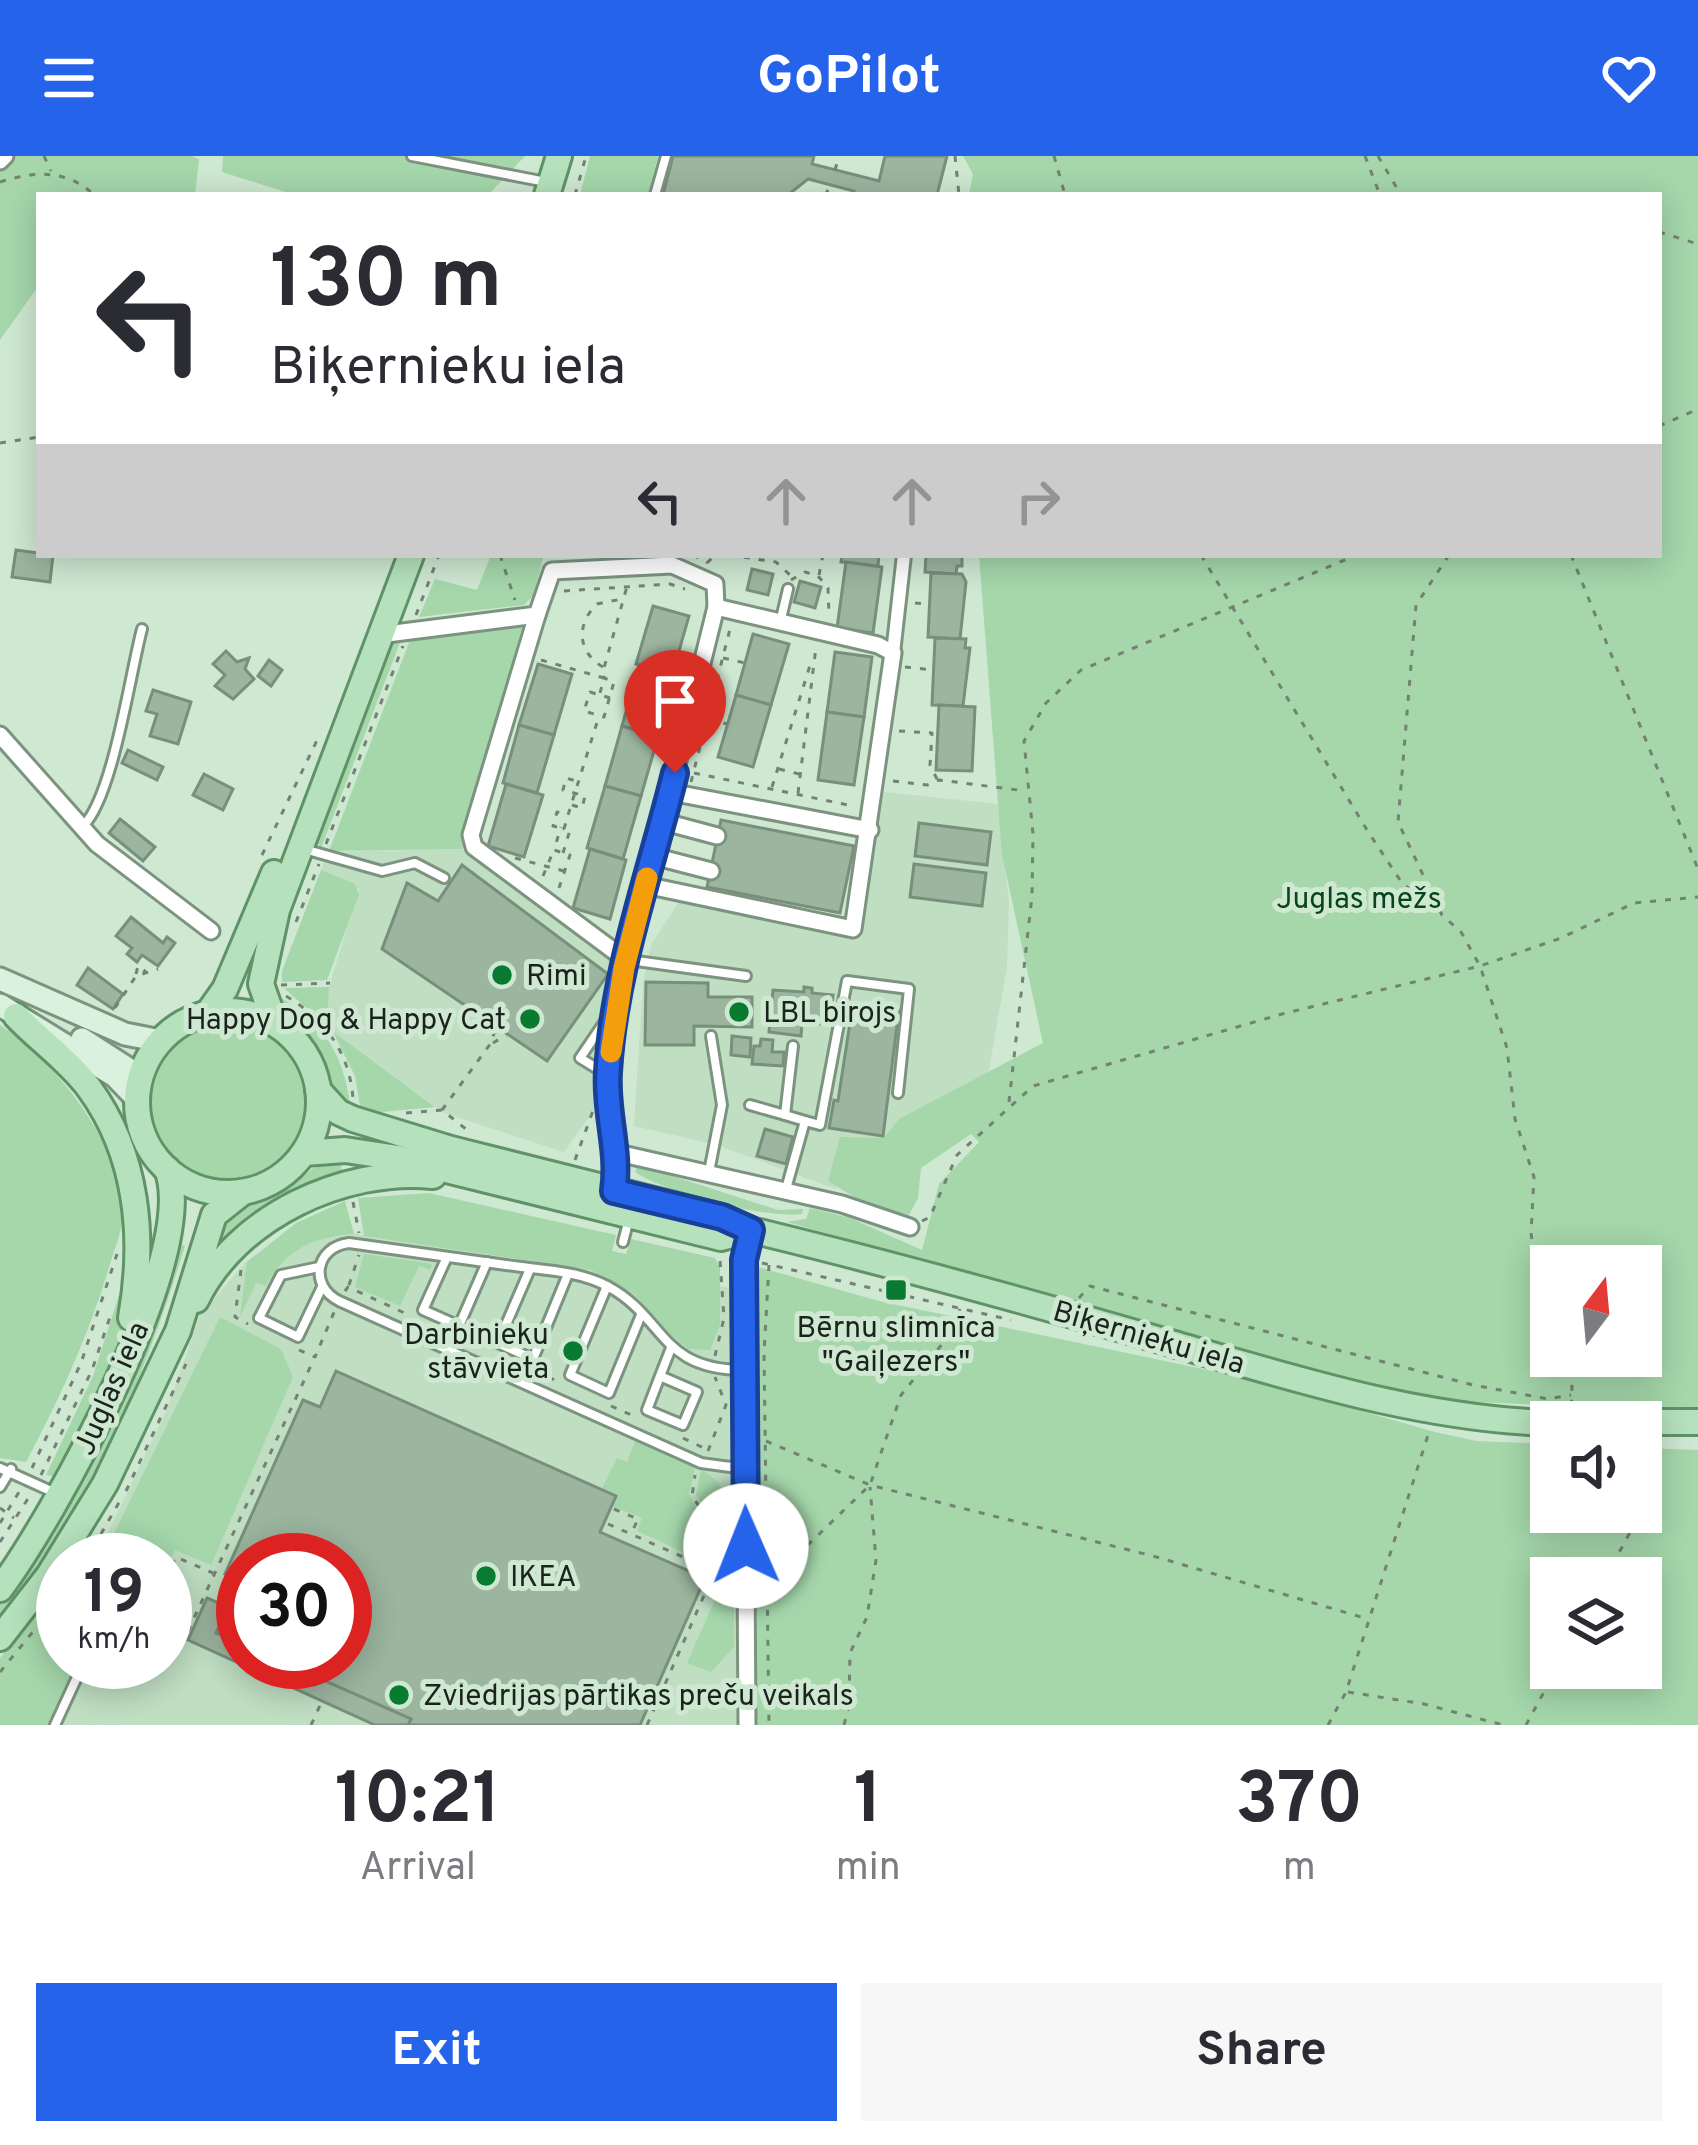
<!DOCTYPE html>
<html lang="en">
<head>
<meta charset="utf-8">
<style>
  body { margin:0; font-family:Overpass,sans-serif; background:#f7f7f7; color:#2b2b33; height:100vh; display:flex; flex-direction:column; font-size:45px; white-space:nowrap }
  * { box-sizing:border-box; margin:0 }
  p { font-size:39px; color:#7c7c81 }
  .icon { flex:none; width:66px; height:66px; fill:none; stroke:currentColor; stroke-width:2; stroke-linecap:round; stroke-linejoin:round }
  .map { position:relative; height:1569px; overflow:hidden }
  .details { display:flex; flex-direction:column; background:#fff; flex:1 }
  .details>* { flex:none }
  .guide { position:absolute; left:36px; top:36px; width:1626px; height:366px; border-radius:0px; box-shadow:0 6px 30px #0003; background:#fff; color:#2b2b33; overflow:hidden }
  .needle { width:78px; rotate:16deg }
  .controls { position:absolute; left:1530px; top:1089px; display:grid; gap:24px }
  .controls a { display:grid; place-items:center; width:132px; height:132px; border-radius:0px; background:#fff; box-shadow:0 6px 30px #0003; font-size:60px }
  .speed { position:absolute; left:36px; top:1377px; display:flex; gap:24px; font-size:60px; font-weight:700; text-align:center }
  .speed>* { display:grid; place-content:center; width:156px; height:156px; border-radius:50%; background:#fff; box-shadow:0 6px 30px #0003; line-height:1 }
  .speed small { font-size:30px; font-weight:400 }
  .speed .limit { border:18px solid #d22; background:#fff; color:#111 }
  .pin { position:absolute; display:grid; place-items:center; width:102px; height:102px; color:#fff; margin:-123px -51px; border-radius:50% 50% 50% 0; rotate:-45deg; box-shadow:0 0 12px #0007 }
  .pin .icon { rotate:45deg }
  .me { position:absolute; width:132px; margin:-66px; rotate:359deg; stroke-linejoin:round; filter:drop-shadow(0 0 9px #0008) }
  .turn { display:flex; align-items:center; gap:42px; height:252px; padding:0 36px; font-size:54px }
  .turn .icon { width:156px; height:156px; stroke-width:2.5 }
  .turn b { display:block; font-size:84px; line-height:102px }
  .lanes { display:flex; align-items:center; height:114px; padding:0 36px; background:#0003; justify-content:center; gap:60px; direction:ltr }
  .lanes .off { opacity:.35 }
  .eta { display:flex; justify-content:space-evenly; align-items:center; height:204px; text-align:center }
  .eta b { font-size:72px; font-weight:700; line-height:84px }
  .button { display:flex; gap:24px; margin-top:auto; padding:24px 36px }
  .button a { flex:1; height:138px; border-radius:0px; background:#2563eb; color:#fff; font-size:48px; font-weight:700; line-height:138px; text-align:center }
  .button a+a { background:#f7f7f7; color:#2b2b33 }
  header { display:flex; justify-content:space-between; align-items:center; height:156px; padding:0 36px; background:#2563eb; color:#fff; font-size:54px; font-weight:700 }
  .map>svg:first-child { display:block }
  .built { fill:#bfdec2; fill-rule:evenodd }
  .green { fill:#a5d7ab; fill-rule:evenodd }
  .building { fill:#9cb59f; stroke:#788f7b; stroke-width:3 }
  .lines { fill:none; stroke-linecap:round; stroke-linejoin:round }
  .service-casing { stroke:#7c937f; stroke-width:14 }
  .pedestrian-casing { stroke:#7c937f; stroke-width:18 }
  .minor-casing { stroke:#7c937f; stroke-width:21 }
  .secondary-casing { stroke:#7c937f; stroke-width:27 }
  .primary-casing { stroke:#5f9367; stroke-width:30 }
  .path { stroke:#728274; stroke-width:3; stroke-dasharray:6 9; stroke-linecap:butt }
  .service { stroke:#fff; stroke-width:8 }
  .pedestrian { stroke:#fff; stroke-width:12 }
  .minor { stroke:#fff; stroke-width:15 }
  .secondary { stroke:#daf1de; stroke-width:21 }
  .primary { stroke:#b5e2bc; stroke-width:24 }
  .route-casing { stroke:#184099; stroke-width:30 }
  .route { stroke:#2563eb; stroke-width:21 }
  .slow { stroke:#f59e0b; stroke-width:21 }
  .poi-dot { fill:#087b31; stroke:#cfe8d2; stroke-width:4.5 }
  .labels { text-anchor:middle; stroke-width:10; stroke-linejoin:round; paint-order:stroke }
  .park-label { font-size:30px; fill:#07461b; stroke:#cfe8d2 }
  .poi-label { font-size:30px; fill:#1b241c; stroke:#cfe8d2; text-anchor:start }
  .street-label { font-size:30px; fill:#1b241c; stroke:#cfe8d2 }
</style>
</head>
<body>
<header><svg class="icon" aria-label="menu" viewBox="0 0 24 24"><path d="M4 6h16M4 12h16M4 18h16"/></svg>GoPilot<svg class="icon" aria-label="heart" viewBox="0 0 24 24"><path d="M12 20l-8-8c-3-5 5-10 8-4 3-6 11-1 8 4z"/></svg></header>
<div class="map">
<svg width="1698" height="1569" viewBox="0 0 1698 1569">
  <rect width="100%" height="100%" fill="#cfe8d2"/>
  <g class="built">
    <polygon points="884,636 998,648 1009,747 1007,811 986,931 877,989 835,1033 717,989 634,970 643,827 651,789 680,744 862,781"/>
    <polygon points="462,693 620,809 600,946 564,996 444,957 335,877 328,855 329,831 359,733 321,714 329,696"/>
    <path d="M300,1070L752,1135L754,1569H0V1525L63,1506H165V1404H95L167,1253L201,1157L247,1105ZM243,1404H345V1506H243Z"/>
  </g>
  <g class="green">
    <polygon points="0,0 192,0 199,3 195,39 39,39 39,129 0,184"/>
    <polygon points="223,0 525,0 488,39 295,39 222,16"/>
    <polygon points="590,0 658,0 648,39 580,39"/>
    <path d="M963,0H1698V1254L1442,1245L1304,1212L787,1066L806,1063L810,1052L850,1062L922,1094L939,1028L979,986L971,978L921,1012L918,1042L909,1059L875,1054L828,1025L840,981L884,982L899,963L1043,887L1002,699L979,399H1659V39H969L973,18ZM1551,1110H1641V1200H1551Z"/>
    <polygon points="491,399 544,399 533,440 524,449 419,461 435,423 477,434"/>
    <polygon points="522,471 462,693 329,695 410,484"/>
    <polygon points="401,484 321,692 315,683 386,492"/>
    <polygon points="321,714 355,728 359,738 327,824 282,826 282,815"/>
    <polygon points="329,831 328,855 335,877 435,951 382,956 360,950 355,920 333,876 284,832"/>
    <path d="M268,835C322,861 345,898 351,956L332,936L319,895Z"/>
    <circle cx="228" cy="946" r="77"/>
    <path d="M0,869C55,904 129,996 122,1066C120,1081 113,1097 109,1111C88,1181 60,1242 26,1306L0,1302Z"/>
    <path d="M339,1001L343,1020L224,1093L210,1089C221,1052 254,1052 283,1035C307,1021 310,1008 339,1001Z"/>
    <path d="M638,1009L778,1054L803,1053L802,1058C765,1063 666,1037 635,1016Z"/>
    <polygon points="429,1037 616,1079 612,1095 626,1098 631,1083 715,1102 720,1111 720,1169 710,1194 689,1193 671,1180 635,1139 591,1114 364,1080 358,1042"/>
    <path d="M345,1045L354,1078C314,1081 285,1093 266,1130L256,1127L240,1161L247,1106L296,1067Z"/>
    <path d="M174,1086L185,1090C144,1223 91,1352 0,1459V1445Z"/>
    <polygon points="364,1098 428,1107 432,1109 430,1114 419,1110 400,1150 355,1131"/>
    <path d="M130,1105C128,1195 98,1242 59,1321L46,1319L93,1220Z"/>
    <path d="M758,1111L879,1145L1246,1222L1435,1276L1477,1285L1551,1288V1356H1641V1292L1698,1294V1569H756ZM1551,1422H1641V1512H1551Z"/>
    <polygon points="220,1161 281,1193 293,1221 211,1409 175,1394 165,1412 165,1404 101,1404"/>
    <polygon points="635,1285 695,1312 689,1338 716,1387 712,1409 637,1375 642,1362 612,1350 616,1340 601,1334 617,1302 627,1306"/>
    <path d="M701,1314C741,1334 735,1380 739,1420L721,1413L723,1381L696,1339Z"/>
    <polygon points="725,1421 734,1425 734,1491 711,1516 687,1507"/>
    <polygon points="61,1425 63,1506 77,1506 48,1569 0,1569 0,1502"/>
  </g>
  <g class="building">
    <polygon points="673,0 814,0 812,8 879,25 885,0 947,0 937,39 853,39 854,35 808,23 788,39 663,39"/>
    <polygon points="16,394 53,399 50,426 12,421"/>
    <polygon points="842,399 879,399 878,410 841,406"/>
    <polygon points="926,399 962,399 962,410 957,410 956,418 925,416"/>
    <polygon points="846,406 882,411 873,477 837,472"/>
    <polygon points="752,413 773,418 768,439 747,434"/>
    <polygon points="931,417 962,418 966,426 960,483 928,481"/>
    <polygon points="800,425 821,431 815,452 794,446"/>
    <polygon points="653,450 689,460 672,519 636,508"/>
    <polygon points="753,478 789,488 771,549 736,539"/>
    <polygon points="935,482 966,483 965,492 970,492 963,550 932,549"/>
    <polygon points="226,495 237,506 249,502 245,513 254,523 233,543 215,530 225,519 213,508"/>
    <polygon points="835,496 872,501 864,561 827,556"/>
    <polygon points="269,504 282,514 271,530 258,520"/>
    <polygon points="538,508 572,518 554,579 519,569"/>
    <polygon points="639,509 676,519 658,581 622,570"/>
    <polygon points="153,534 191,546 178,588 150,580 157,558 146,555"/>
    <polygon points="736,539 771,549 753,611 718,601"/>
    <polygon points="939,549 975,551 972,615 936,614"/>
    <polygon points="827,556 864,561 854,629 818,624"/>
    <polygon points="519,569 554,579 537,637 503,627"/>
    <polygon points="622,570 658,581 641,640 605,630"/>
    <polygon points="128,594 163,611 157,624 122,607"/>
    <polygon points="204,618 233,633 223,654 193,639"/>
    <polygon points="506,628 543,639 524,701 488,690"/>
    <polygon points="605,630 641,640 623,703 587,692"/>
    <polygon points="120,663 155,691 143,705 109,677"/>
    <polygon points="721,664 854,690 840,757 707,731"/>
    <polygon points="919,667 991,676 987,709 915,700"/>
    <polygon points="590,693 626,704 610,763 573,752"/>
    <polygon points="914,708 986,717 982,750 910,741"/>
    <polygon points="462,709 608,818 547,905 382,793 407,727 438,745"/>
    <polygon points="131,761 163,787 167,781 175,787 158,810 142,799 137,806 127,798 132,792 116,780"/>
    <polygon points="88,812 123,838 113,853 77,829"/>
    <polygon points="646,826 708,827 708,841 752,841 752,871 694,870 694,889 645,889"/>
    <polygon points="804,831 812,832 812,837 833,839 831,862 821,868 802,866 801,880 769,876 773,834 804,836"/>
    <polygon points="853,847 899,854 883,980 829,972 834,944 838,945"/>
    <polygon points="732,880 751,882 750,901 731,899"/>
    <polygon points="761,883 773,884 772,896 784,896 783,910 752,908 754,890 760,890"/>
    <polygon points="765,973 793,981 786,1008 757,1000"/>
    <polygon points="336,1215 616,1340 600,1376 705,1422 640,1569 408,1569 411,1563 282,1506 345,1506 345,1404 243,1404 243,1488 216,1477 240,1425 225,1418 303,1244 320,1251"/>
    <polygon points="207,1442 228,1451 216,1477 243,1488 243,1506 282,1506 411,1563 408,1569 375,1569 188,1484"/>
  </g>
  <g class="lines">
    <defs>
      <g id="service">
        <polyline points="412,0 546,26"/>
        <polyline points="655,39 666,0"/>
        <polyline points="780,467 788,433"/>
        <path d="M83,670C113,641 130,518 142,473"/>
        <polyline points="304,693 382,715 415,707 444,722"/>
        <polyline points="629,804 746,820"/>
        <polyline points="793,890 785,959 805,965"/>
        <polyline points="606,918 580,902 612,855"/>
        <polyline points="750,949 785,959"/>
        <polyline points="709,1016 722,949 711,880"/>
        <polyline points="786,1033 805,965 820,969 847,825 909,833 898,937"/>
        <polyline points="623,1086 629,1063"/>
        <polyline points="447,1101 423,1154 459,1170 487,1106"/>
        <polyline points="319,1111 281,1119 259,1162 298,1181 322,1131"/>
        <polyline points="530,1113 498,1187 533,1203 568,1118"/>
        <polyline points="607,1130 570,1219 609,1237 641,1159"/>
        <polyline points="660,1220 647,1254 683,1269 697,1236 660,1220 671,1192"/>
        <path d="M744,1305L730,1311L701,1307L339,1145C309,1130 315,1091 349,1087C401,1094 454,1102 506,1109C539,1114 577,1114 607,1130C666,1161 658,1214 745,1214"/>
        <polyline points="0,1312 53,1336"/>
        <polyline points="0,1331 11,1313"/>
        <polyline points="55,1569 84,1506"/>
      </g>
      <polyline id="pedestrian" points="893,497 904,399"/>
      <g id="minor">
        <polyline points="0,5 5,0"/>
        <polyline points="537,459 471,679 474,691 626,804"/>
        <polyline points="379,479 537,459 552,415 672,409 715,428 716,451 618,847 607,919 618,997 614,1035"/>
        <polyline points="0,579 97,688 211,775"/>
        <polyline points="670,636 870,674"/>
        <polyline points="661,665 717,680"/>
        <polyline points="653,700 711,715"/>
        <polyline points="645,729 853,773 893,497 878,489 716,451"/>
        <polyline points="618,997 842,1048 910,1071"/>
        <polyline points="747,1569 744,1104 751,1074"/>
      </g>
      <g id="secondary">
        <polyline points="0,823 125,878 161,885"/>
        <polyline points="0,849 115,920 138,944"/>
        <polyline points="82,883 141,921"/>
      </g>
      <g id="primary">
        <polyline points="547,39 559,0"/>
        <circle cx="228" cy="946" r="91"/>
        <polyline points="208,857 225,833 274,717"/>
        <path d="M16,860C40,885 68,904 89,932C138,999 145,1082 131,1162"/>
        <polyline points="275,868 261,828 277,754 411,399"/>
        <path d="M318,934L338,956L353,963L451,993L722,1061L751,1074C891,1108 1029,1146 1167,1186C1294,1222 1418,1263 1551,1267"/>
        <polyline points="304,997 345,994 398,1002 721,1082 751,1074"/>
        <path d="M196,1144C236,1061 344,1011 433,1020"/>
        <polyline points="1641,1266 1698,1266"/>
        <path d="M0,1433C54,1361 200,1098 167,1013"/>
        <polyline points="0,1482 49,1419 105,1328 178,1175 214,1059 243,1036"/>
      </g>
    </defs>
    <use href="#service" class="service-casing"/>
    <use href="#pedestrian" class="pedestrian-casing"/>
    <use href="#minor" class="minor-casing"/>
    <use href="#secondary" class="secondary-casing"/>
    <use href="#primary" class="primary-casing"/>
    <g class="path">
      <polyline points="44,0 51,15"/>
      <polyline points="955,0 959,39"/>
      <polyline points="1054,0 1065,39"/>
      <polyline points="1365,0 1380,39"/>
      <polyline points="1378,0 1401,39"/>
      <polyline points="835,14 839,0"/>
      <path d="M0,26C35,15 67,13 94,39"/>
      <polyline points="575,39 586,0"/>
      <polyline points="825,39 831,29"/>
      <polyline points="1659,76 1698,88"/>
      <polyline points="1659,270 1698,253"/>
      <polyline points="0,287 39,281"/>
      <polyline points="500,399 515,444"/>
      <polyline points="693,399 707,407"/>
      <polyline points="729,399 776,406 790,419"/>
      <polyline points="1201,399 1367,674 1402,727 1437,755"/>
      <polyline points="1449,399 1416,449 1398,666 1442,759 1461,776 1480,810 1507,892 1515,963 1534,1021 1531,1077 1539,1135 1551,1166"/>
      <polyline points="1571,399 1698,713"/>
      <polyline points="707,407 715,399"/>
      <polyline points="819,419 823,399"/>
      <polyline points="791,424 805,416 818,420 828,432 829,459"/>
      <polyline points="564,435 670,428 685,433"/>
      <polyline points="915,447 929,448"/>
      <polyline points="416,459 439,399"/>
      <polyline points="723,502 745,507"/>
      <polyline points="541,504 604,522 600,537"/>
      <path d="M603,511C577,496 576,468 597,448L622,443"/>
      <polyline points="905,511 934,514"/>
      <polyline points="610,542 590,536 584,555 604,561 614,526 604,522 604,512 628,427"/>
      <polyline points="709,563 727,568"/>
      <polyline points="899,575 932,577 930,609 937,623"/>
      <polyline points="779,613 799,618"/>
      <polyline points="694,617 853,650"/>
      <polyline points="893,625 927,629 939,624 1026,635"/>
      <polyline points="691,626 730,473"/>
      <polyline points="772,631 812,503"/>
      <polyline points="798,637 816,491"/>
      <polyline points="572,649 582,652 585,640 563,634 566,622 576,625"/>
      <polyline points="557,671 553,670 557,656 565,658"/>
      <polyline points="326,688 403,490"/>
      <polyline points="563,697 570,674 564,673 568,659 599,560"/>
      <polyline points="262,699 320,578"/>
      <polyline points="515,702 564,715"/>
      <polyline points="543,720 553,696"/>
      <polyline points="559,732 570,699 554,694 561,671"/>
      <polyline points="296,766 319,708"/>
      <polyline points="136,818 138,810 146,816"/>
      <polyline points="281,829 330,827"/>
      <path d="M286,840C325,864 349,895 353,942"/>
      <polyline points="115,852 136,820 158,813"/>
      <polyline points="493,887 506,879"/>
      <polyline points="1009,946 1032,740 1033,678 1024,585 1046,547 1081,514 1357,399"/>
      <polyline points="442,954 491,887 496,871"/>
      <polyline points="406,957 442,954 472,978"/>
      <polyline points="575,1004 594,952"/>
      <polyline points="353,1046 359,1077"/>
      <polyline points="922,1065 930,1061 957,999 1033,930 1282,858 1480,810 1561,782 1634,747 1698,741"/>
      <polyline points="762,1107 1011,1164"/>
      <polyline points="769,1109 764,1197 769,1569"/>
      <polyline points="241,1114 235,1161 248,1168"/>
      <polyline points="349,1129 359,1099"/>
      <polyline points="345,1135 348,1131 411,1160"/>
      <polyline points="1079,1142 1090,1130 1473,1229 1548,1243 1571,1239"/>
      <polyline points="464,1183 488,1194"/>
      <polyline points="299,1194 315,1201 335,1154"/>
      <polyline points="715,1200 724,1162 720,1104"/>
      <polyline points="1563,1200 1572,1231 1571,1263"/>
      <polyline points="535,1215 559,1226"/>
      <polyline points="611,1250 636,1261"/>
      <polyline points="683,1282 708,1294"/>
      <polyline points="766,1285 870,1329 1153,1400 1368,1463"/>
      <polyline points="708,1295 726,1249 715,1221"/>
      <polyline points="32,1312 81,1207 117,1098"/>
      <polyline points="41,1319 92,1214 111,1158"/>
      <polyline points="126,1335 186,1208"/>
      <polyline points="0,1352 14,1362"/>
      <polyline points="614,1353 638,1363 632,1376"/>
      <polyline points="0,1367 19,1336"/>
      <polyline points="608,1368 715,1415"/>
      <polyline points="0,1386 31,1338"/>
      <polyline points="86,1404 121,1343"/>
      <polyline points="786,1410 870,1329 901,1239 947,1182 960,1153"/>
      <polyline points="1605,1422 1648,1344"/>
      <polyline points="165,1423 176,1401 213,1417"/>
      <polyline points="165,1465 192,1476"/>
      <polyline points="188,1475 314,1203"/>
      <polyline points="0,1516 63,1439"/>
      <polyline points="1348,1536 1424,1548 1503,1569"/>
      <polyline points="311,1569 322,1545"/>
      <polyline points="647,1569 721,1401 714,1372 692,1340 695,1319"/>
      <polyline points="844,1569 849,1550 850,1497 867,1461 876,1404 870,1331"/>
      <polyline points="1328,1569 1346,1536 1429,1276"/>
      <polyline points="1526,1569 1557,1512"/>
    </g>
    <use href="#service" class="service"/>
    <use href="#pedestrian" class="pedestrian"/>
    <use href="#minor" class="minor"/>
    <use href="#secondary" class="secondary"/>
    <use href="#primary" class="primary"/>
  </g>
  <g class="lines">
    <defs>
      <path id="route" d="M675,617C651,715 614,814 608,916C605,956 620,994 614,1035L722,1061L751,1074L744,1104L746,1390"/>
    </defs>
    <use href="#route" class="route-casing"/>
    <use href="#route" class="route"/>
    <polyline class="slow" points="611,896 624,812 647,722"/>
  </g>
  <g class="poi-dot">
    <circle cx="502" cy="819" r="12"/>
    <circle cx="739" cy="856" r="12"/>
    <circle cx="530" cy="863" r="12"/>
    <rect x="884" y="1122" width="24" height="24" rx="6"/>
    <circle cx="573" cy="1195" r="12"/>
    <circle cx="486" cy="1420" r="12"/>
    <circle cx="399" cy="1539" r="12"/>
  </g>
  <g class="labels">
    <g class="park-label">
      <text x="1359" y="752">Juglas mežs</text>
    </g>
    <g class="poi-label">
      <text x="526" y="829">Rimi</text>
      <text x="763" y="866">LBL birojs</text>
      <text x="506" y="873" text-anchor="end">Happy Dog &amp; Happy Cat</text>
      <text x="896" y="1181" text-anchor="middle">Bērnu slimnīca<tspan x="896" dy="34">"Gaiļezers"</tspan></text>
      <text x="549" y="1188" text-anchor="end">Darbinieku<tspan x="549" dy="34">stāvvieta</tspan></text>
      <text x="510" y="1430">IKEA</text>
      <text x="423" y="1549">Zviedrijas pārtikas preču veikals</text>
    </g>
    <g class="street-label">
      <text transform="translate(1149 1181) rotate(16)" y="10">Biķernieku iela</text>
      <text transform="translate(111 1232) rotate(-66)" y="10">Juglas iela</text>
    </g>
  </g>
</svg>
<div class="controls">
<a><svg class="needle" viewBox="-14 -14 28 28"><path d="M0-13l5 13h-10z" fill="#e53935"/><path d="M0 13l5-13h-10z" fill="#7c7c81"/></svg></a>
<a><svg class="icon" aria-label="sound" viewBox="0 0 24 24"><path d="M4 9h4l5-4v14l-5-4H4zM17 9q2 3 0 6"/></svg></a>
<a><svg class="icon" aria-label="layers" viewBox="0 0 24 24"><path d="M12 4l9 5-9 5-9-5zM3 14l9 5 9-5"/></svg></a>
</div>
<div class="speed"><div>19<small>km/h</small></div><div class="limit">30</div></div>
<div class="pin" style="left:675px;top:617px;background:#d93025"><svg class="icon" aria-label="arrive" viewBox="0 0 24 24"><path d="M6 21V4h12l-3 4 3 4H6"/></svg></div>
<svg class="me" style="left:746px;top:1390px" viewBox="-20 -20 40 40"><circle r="19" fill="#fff"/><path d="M0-13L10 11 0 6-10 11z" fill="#2563eb"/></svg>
<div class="guide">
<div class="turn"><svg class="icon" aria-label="left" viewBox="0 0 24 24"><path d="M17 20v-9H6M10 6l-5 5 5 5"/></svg><div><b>130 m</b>Biķernieku iela</div></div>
<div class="lanes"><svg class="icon" aria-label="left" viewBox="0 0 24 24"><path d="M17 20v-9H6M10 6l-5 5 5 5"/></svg><svg class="icon off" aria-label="ahead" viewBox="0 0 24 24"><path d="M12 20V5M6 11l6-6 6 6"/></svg><svg class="icon off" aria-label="ahead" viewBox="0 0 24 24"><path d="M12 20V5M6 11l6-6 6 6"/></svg><svg class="icon off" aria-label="right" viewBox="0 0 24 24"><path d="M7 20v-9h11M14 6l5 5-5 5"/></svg></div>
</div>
</div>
<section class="details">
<div class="eta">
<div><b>10:21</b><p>Arrival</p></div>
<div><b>1</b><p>min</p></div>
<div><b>370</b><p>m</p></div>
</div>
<div class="button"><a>Exit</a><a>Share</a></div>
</section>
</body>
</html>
